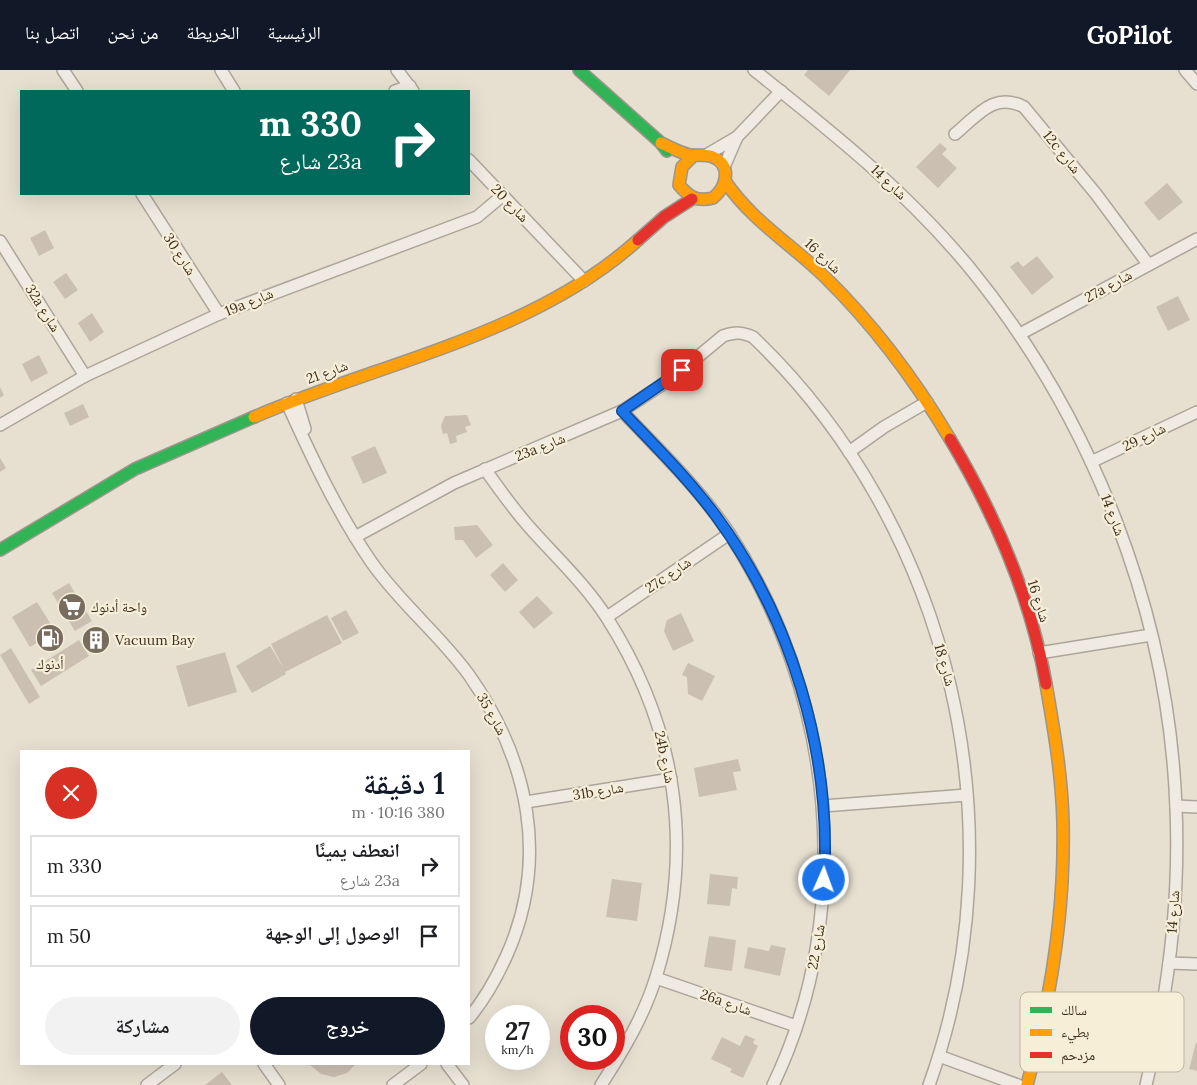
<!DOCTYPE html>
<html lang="ar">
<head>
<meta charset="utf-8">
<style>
  body { margin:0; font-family:Lora,"Noto Naskh Arabic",serif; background:#f2f2f2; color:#202124; direction:rtl; height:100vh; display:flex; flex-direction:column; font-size:19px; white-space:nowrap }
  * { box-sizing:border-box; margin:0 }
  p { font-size:16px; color:#757577 }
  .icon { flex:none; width:28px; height:28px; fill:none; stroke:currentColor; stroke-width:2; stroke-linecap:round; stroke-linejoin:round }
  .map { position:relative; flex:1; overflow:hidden; direction:ltr }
  .drawer { position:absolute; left:20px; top:680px; width:450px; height:315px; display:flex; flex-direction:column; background:#fff; border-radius:0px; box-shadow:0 5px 20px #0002; direction:rtl }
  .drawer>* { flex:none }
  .banner { position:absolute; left:20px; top:20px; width:450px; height:105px; border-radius:0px; box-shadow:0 5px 20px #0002; direction:rtl; background:#00695c; color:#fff; overflow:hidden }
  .speed { position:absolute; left:485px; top:935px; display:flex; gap:10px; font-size:25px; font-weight:700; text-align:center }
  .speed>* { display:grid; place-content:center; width:65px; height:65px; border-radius:50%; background:#fff; box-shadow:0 5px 20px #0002; line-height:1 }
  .speed small { font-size:12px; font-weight:400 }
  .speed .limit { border:8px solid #d22; background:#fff; color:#111 }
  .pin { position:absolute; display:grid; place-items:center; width:42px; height:42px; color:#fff; margin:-21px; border-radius:10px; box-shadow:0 2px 8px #0006 }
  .me { position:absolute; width:55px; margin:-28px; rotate:2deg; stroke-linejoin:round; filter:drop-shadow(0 0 4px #0008) }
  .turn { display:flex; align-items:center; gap:18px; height:105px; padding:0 25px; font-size:22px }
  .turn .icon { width:65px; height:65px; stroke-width:2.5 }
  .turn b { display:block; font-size:35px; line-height:42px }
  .round { display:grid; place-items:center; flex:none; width:52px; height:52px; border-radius:26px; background:#f2f2f2 }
  .headline { display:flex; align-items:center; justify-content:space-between; height:85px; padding:0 25px }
  h1 { font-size:30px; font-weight:600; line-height:38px; color:#111827 }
  .cta { display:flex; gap:10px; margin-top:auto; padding:10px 25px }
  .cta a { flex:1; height:58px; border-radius:30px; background:#111827; color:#fff; font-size:20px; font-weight:600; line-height:58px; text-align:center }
  .cta a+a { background:#f2f2f2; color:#202124 }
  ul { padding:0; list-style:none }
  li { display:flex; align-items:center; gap:15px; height:62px; margin:0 10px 8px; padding:0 15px; border:2px solid #e0e0e0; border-radius:0px }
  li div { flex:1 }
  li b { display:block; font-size:19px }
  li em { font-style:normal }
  header { display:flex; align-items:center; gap:30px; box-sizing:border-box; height:70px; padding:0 25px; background:#111827; color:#fff }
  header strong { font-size:24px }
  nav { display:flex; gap:28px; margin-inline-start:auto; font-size:18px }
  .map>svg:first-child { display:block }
  .building { fill:#cbbfb2 }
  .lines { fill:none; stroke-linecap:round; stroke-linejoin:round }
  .street-casing { stroke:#ada599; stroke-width:14 }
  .fast-casing { stroke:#9c958a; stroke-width:14 }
  .slow-casing { stroke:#9c958a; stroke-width:14 }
  .jam-casing { stroke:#9c958a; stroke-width:14 }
  .street { stroke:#efebe3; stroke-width:11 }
  .fast { stroke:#30b455; stroke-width:11 }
  .slow { stroke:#ff9f0a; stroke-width:11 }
  .jam { stroke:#e5322d; stroke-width:11 }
  .route-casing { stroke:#114b97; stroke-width:12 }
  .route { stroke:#1a73e8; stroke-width:9 }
  .labels { text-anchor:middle; stroke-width:4.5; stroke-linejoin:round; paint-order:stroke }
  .street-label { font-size:14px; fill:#3d2e20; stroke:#f7eed8 }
  .poi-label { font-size:14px; fill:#3d2e20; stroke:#f7eed8; text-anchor:start }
  .key { fill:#f7eed8; stroke:#bfb4a1; stroke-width:1 }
  .key-label { font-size:14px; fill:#3d2e20 }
</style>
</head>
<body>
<header>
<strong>GoPilot</strong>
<nav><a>الرئيسية</a><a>الخريطة</a><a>من نحن</a><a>اتصل بنا</a></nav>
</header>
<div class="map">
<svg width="1197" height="1015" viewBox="0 0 1197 1015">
  <rect width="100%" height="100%" fill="#e7e0d1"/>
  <g class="building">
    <polygon points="808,0 850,0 829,26 804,5"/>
    <polygon points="940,73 947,79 942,84 957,98 938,118 916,97"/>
    <polygon points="1167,113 1183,132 1159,151 1144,133"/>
    <polygon points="45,160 54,178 39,186 30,168"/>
    <polygon points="1037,186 1054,207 1032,225 1010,197 1018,191 1023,197"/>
    <polygon points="66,203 78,220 65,229 53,212"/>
    <polygon points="1178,226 1190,250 1168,261 1156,237"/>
    <polygon points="92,243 104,262 90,272 78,253"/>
    <polygon points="39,285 48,303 31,312 22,294"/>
    <polygon points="0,317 4,325 0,328"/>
    <polygon points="83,334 89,347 70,356 64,343"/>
    <polygon points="467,345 471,355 465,357 467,362 456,366 457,372 450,374 447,363 443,364 441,356 445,346"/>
    <polygon points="375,376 387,403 363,414 351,387"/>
    <polygon points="0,388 6,398 0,402"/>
    <polygon points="477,455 493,475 476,488 463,470 455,470 454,457"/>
    <polygon points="503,493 518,510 505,522 490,505"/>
    <polygon points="69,513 92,551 75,561 52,523"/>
    <polygon points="537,526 553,543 534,559 519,542"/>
    <polygon points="37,532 55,561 30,577 12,547"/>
    <polygon points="346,540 359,563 343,571 331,548"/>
    <polygon points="681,543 694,571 673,581 664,561 667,550"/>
    <polygon points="327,545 342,573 285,602 286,604 252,623 236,596 270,576 284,599 271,574"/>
    <polygon points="101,560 106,569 90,580 85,570"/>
    <polygon points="79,570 89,586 41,616 31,600"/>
    <polygon points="11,578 40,627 29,634 0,585"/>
    <polygon points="225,582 237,622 188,637 176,596"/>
    <polygon points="688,593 715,606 702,631 688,624 687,607 682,605"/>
    <polygon points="738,689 741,701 733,702 737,720 699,727 694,698"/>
    <polygon points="710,804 738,807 737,819 732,818 730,836 707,834"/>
    <polygon points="612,809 642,813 637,851 606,847"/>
    <polygon points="709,866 736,870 732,901 704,897"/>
    <polygon points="771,875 786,878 780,906 744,898 748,877 769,881"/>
    <polygon points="745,965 755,969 753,973 758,976 743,1008 730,1002 732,999 711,989 722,967 740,976"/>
    <polygon points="1196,973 1197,973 1197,1001 1189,999"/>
    <polygon points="309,994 356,994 347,1003 334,1007 321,1004"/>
    <polygon points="222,1002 232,1015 205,1015"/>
  </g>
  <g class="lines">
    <defs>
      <g id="street">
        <polyline points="63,0 77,21"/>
        <polyline points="221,0 234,21"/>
        <polyline points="397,0 413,21"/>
        <path d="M754,0C831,61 906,121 969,197C1092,347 1169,543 1176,738C1180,831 1168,925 1146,1015"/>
        <polyline points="1185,0 1197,14"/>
        <polyline points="395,21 410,16"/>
        <path d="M955,64C977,46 994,21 1024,37L1096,124L1148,194"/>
        <polyline points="708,84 737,67"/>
        <polyline points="469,90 584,211"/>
        <polyline points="724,97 737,67 781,21"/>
        <polyline points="142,124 219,244"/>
        <polyline points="0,171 85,306"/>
        <polyline points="1020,264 1197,169"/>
        <polyline points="296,329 305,359"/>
        <path d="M287,333C312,388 338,444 372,493C401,534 440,565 469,605C529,690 550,790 506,887C496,909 484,930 469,948"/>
        <path d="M622,341C659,380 699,418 729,463C834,624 857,840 773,1015"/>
        <polyline points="0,355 85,306 219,244 477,147 502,126"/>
        <polyline points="849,382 884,357 927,332"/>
        <polyline points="1091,392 1197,342"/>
        <path d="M485,399C499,419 514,440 531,459C557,488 586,515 607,548C678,659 695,781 656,907C644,946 623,981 601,1015"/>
        <path d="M355,467L454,413L622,341L671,309L723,266C735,262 742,262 753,267C951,456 1022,758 929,1015"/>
        <polyline points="607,547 729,464"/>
        <polyline points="1039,583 1151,565"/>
        <polyline points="526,732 671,709"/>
        <polyline points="823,736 967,725"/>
        <polyline points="1176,736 1197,737"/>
        <polyline points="1169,893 1197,894"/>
        <polyline points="656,908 796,956"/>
        <polyline points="939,986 1018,1015"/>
        <polyline points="264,994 279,1015"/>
        <polyline points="447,994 463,1015"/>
        <polyline points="147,1015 175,994"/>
        <polyline points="393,1015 421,994"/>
      </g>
      <g id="fast">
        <polyline points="579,0 661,73 667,81"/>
        <polyline points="0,480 135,399 254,347"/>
      </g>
      <g id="slow">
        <path d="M661,73C670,77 680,83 690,85C698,86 706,84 713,87C733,95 726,118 713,128C697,132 689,127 679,115L682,97L694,85"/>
        <path d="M725,111C751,150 791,174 824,206C873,254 915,310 950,369"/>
        <path d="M254,347C382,292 533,265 638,170"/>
        <path d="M1027,1015C1051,929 1065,843 1063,753C1062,706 1054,660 1046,614"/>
      </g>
      <g id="jam">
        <polyline points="638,170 664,147 692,129"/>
        <path d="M950,369C994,443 1031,528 1046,614"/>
      </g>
    </defs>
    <use href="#street" class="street-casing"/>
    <use href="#fast" class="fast-casing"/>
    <use href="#slow" class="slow-casing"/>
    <use href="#jam" class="jam-casing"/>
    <use href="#street" class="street"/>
    <use href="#fast" class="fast"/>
    <use href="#slow" class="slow"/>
    <use href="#jam" class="jam"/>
  </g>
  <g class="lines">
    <defs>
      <path id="route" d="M682,300L622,341C654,375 688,408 716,446C791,548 832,683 824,810"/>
    </defs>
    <use href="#route" class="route-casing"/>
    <use href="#route" class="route"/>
  </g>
  <defs>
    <symbol id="supermarket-disc" viewBox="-11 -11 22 22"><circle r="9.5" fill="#786c5e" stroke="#f7eed8"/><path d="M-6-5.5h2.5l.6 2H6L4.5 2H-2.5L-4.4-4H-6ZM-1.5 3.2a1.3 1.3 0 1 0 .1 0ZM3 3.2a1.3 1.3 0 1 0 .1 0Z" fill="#fff"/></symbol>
    <symbol id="fuel-disc" viewBox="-11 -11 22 22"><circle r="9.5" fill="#786c5e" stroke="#f7eed8"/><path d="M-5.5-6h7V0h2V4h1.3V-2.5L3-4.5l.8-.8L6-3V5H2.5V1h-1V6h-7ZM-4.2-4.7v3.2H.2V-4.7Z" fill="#fff"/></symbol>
    <symbol id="building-disc" viewBox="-11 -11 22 22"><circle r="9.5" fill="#786c5e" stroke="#f7eed8"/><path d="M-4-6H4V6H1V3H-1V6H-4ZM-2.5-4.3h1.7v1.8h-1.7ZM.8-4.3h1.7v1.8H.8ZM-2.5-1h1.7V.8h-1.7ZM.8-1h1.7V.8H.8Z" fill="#fff"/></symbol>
  </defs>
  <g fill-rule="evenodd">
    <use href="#supermarket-disc" x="56" y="521" width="32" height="32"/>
    <use href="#fuel-disc" x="34" y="552" width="32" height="32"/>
    <use href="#building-disc" x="80" y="554" width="32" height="32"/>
  </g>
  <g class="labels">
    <g class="street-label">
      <text transform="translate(1062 82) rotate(51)" y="5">12c شارع</text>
      <text transform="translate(889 112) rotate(44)" y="5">شارع 14</text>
      <text transform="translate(510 133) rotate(46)" y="5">شارع 20</text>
      <text transform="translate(180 184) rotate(57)" y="5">شارع 30</text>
      <text transform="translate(823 186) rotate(43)" y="5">شارع 16</text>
      <text transform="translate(1108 216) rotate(-29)" y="5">27a شارع</text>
      <text transform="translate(249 232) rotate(-22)" y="5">19a شارع</text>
      <text transform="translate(43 238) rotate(58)" y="5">32a شارع</text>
      <text transform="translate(327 302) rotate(-20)" y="5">شارع 21</text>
      <text transform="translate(1144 367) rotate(-26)" y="5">شارع 29</text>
      <text transform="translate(540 377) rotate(-22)" y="5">23a شارع</text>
      <text transform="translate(1113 445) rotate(69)" y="5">شارع 14</text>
      <text transform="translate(668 505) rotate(-34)" y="5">27c شارع</text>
      <text transform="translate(1039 531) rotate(72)" y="5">شارع 16</text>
      <text transform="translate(945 595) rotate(74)" y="5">شارع 18</text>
      <text transform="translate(492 644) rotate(61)" y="5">شارع 35</text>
      <text transform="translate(665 687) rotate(78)" y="5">24b شارع</text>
      <text transform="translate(598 721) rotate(-9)" y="5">31b شارع</text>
      <text transform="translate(1173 842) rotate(-86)" y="5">شارع 14</text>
      <text transform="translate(816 877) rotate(-80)" y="5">شارع 22</text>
      <text transform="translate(726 932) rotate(19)" y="5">26a شارع</text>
    </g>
    <g class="poi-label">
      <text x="91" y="542">واحة أدنوك</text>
      <text x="115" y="575">Vacuum Bay</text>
      <text x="50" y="599" text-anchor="middle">أدنوك</text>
    </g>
  </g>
  <rect x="1020" y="922" width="164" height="80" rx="8" class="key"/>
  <rect x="1030" y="937" width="22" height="6" fill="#30b455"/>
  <rect x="1030" y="959" width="22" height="7" fill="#ff9f0a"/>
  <rect x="1030" y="982" width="22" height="6" fill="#e5322d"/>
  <g class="key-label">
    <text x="1061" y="945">سالك</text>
    <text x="1061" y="967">بطيء</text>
    <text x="1061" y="990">مزدحم</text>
  </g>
</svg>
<div class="speed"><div>27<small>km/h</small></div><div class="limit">30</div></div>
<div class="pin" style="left:682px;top:300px;background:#d93025"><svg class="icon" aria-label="arrive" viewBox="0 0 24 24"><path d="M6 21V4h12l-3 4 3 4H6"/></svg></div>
<svg class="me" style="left:824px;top:810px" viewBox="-20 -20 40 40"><circle r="17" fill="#1a73e8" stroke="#fff" stroke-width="3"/><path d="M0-11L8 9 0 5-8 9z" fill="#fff"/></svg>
<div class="banner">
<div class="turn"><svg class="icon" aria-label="right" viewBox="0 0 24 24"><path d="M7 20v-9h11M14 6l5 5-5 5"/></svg><div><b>330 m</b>23a شارع</div></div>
</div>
<section class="drawer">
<div class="headline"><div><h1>1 دقيقة</h1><p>380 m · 10:16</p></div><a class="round" style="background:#d93025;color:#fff"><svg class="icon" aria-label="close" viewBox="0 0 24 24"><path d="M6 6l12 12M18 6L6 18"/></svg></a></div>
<ul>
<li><svg class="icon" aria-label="right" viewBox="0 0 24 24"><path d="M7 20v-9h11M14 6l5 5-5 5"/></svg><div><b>انعطف يمينًا</b><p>23a شارع</p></div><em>330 m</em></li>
<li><svg class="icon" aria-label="arrive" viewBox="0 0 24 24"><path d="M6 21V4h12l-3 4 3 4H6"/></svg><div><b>الوصول إلى الوجهة</b></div><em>50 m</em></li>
</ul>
<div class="cta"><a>خروج</a><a>مشاركة</a></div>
</section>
</div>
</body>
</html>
